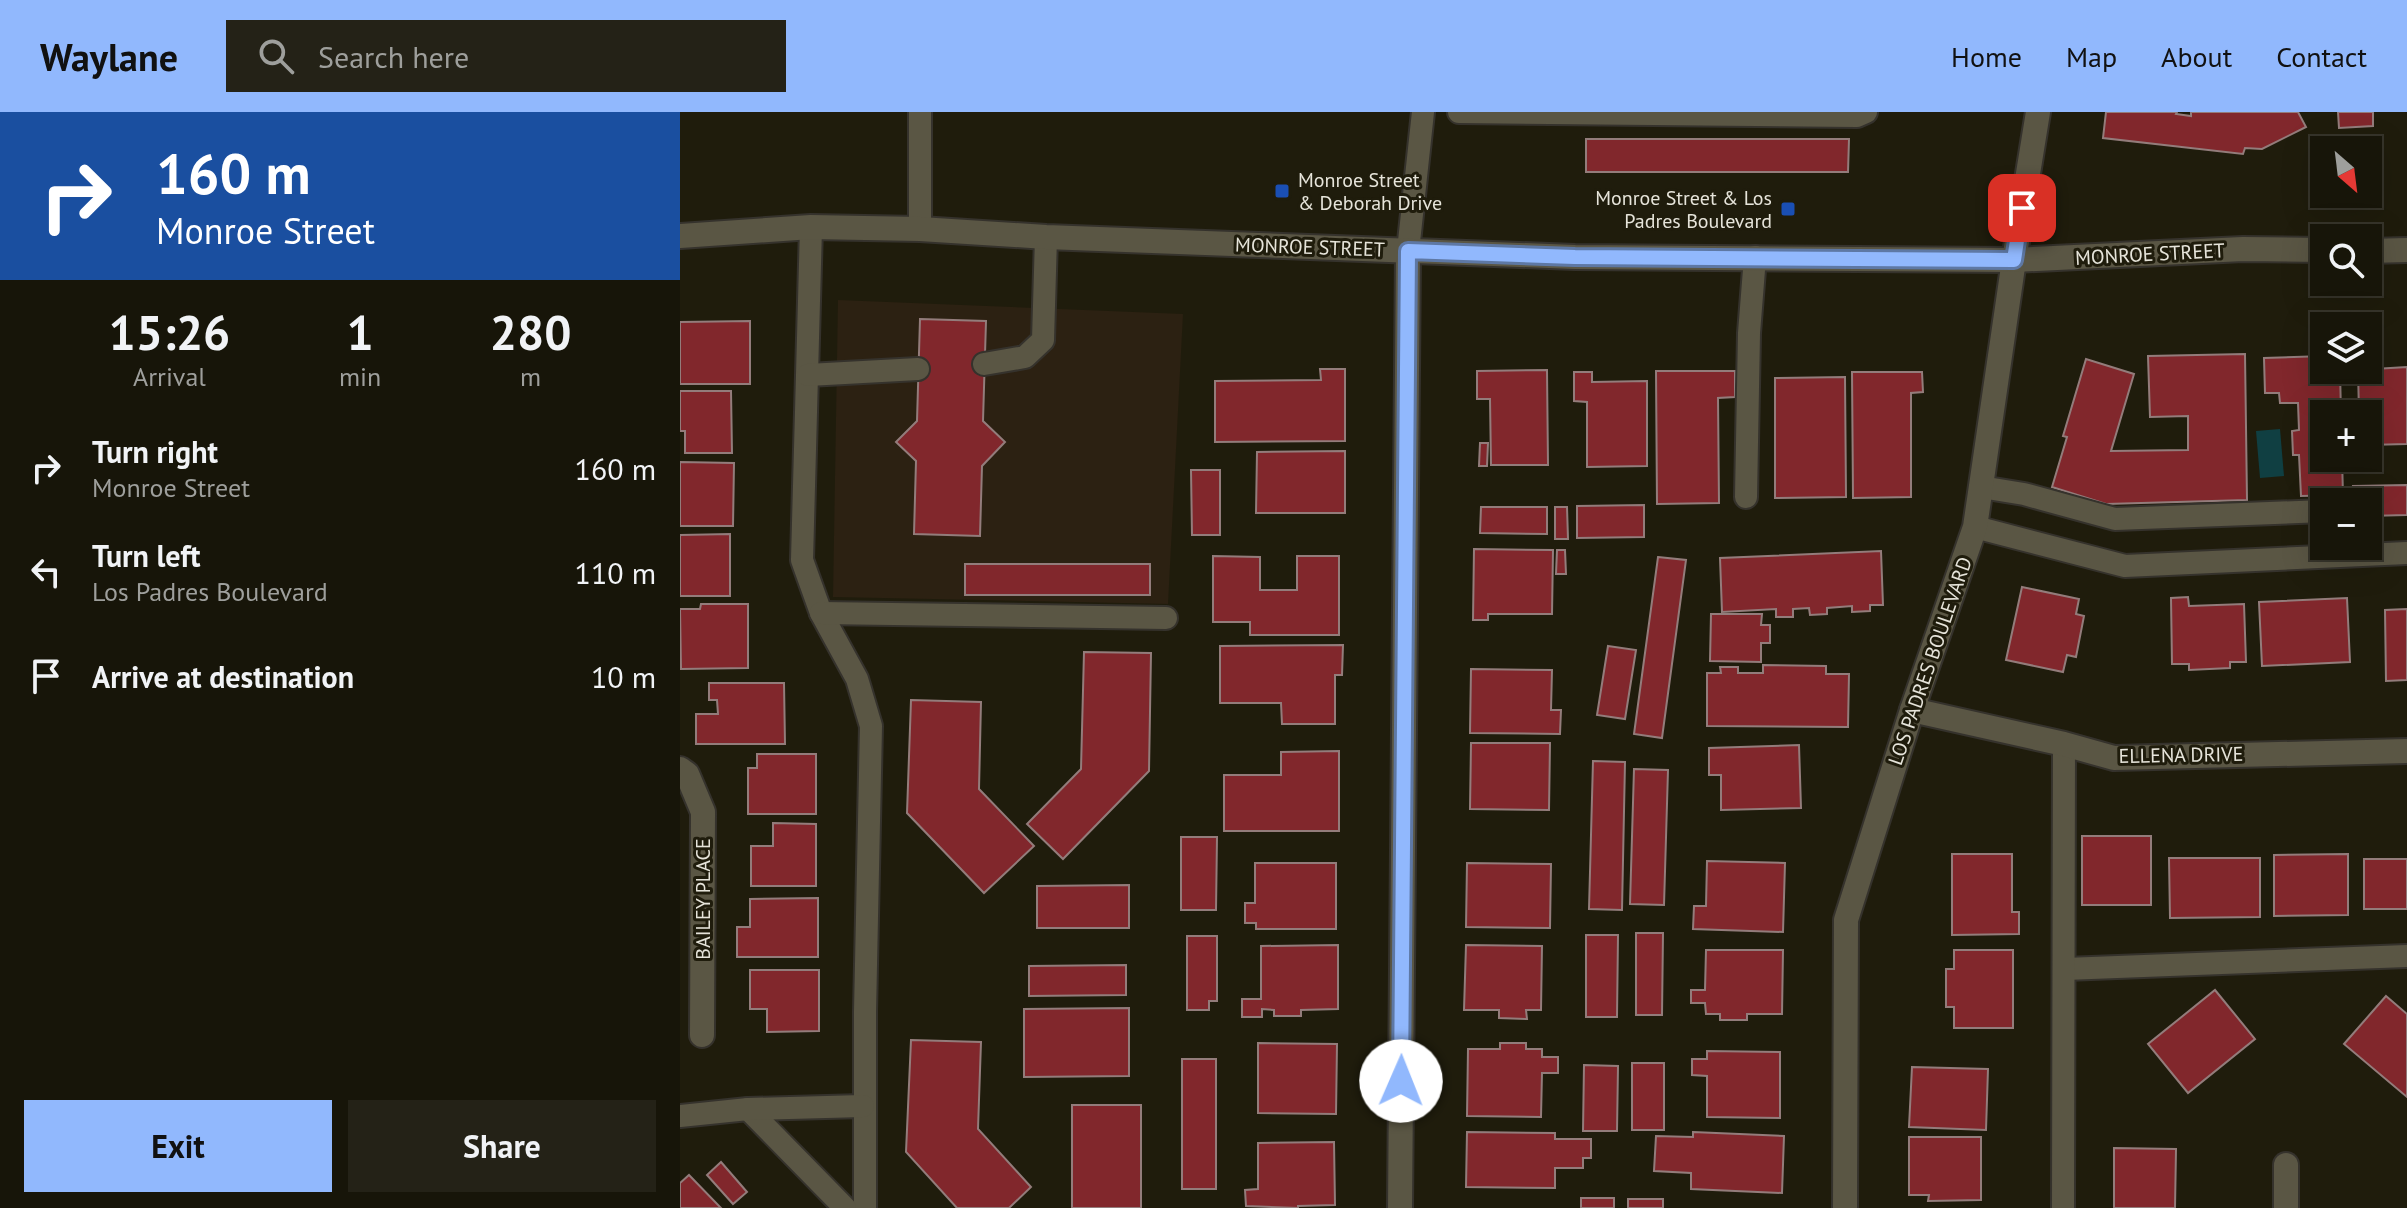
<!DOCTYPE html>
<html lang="en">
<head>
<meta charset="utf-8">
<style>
  body { margin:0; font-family:"PT Sans",sans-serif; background:#242217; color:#f1f3f6; height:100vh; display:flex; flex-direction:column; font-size:30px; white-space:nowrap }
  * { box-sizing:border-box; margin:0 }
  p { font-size:26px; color:#9e9f9c }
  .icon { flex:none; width:44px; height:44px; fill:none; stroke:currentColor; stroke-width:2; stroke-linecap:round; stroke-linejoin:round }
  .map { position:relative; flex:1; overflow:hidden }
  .side { display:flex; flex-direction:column; background:#171509; width:680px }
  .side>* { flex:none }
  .guide { background:#1a4fa0; color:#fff; overflow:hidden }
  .needle { width:52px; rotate:152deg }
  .buttons { position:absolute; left:1630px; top:24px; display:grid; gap:16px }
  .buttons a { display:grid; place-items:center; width:72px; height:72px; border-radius:0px; background:#171509; box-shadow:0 8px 32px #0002,0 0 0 2px #36342a; font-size:40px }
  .pin { position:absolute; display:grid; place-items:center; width:68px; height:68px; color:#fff; margin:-34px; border-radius:16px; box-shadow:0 4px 12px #0006 }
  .me { position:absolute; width:88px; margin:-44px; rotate:1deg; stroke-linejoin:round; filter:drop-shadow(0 0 6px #0008) }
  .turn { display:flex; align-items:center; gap:28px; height:168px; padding:0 24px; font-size:36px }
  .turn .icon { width:104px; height:104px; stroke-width:2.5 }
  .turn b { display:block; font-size:56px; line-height:68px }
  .eta { display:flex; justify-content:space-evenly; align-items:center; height:136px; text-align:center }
  .eta b { font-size:48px; font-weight:700; line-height:56px }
  .button { display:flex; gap:16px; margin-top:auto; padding:16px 24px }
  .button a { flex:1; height:92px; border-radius:0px; background:#91b8fd; color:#111; font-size:32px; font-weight:700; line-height:92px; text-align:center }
  .button a+a { background:#242217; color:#f1f3f6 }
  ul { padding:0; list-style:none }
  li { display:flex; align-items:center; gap:24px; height:104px; padding:0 24px }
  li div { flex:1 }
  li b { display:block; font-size:30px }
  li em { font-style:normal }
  header { display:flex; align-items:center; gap:48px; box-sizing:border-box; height:112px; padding:0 40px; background:#91b8fd; color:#111 }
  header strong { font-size:38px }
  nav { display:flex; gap:44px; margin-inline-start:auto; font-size:28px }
  .search { width:560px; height:72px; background:#242217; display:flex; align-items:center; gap:20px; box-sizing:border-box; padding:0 28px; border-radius:0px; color:#9e9f9c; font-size:30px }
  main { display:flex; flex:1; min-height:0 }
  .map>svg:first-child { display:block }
  .commercial { fill:#2c2112 }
  .water { fill:#103f42 }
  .building { fill:#81272c; stroke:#937c7b; stroke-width:2 }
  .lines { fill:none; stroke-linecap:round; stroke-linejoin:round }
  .lane-casing { stroke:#35322c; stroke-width:26 }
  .street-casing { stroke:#35322c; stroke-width:28 }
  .secondary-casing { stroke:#35322c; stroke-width:28 }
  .lane { stroke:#5a5644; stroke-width:22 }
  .street { stroke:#5a5644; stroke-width:24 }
  .secondary { stroke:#5a5644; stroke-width:24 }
  .route-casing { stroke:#5e78a4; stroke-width:20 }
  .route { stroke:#91b8fd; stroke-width:14 }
  .transit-dot { fill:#1a4fb4; stroke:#1f1c0c; stroke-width:3 }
  .labels { text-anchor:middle; stroke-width:6; stroke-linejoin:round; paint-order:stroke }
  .poi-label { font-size:20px; fill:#e6e4da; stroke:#1f1c0c; text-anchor:start }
  .street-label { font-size:20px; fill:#e6e4da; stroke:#1f1c0c }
</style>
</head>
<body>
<header>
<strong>Waylane</strong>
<div class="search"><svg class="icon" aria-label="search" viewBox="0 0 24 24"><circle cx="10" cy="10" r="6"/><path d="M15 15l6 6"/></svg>Search here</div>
<nav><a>Home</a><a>Map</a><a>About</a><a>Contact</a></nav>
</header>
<main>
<section class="side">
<div class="guide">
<div class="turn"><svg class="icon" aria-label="right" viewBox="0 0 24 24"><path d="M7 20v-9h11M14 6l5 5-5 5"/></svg><div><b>160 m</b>Monroe Street</div></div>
</div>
<div class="eta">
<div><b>15:26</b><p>Arrival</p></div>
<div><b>1</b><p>min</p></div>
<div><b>280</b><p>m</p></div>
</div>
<ul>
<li><svg class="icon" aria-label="right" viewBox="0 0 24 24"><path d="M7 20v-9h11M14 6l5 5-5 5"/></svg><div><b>Turn right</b><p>Monroe Street</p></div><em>160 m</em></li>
<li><svg class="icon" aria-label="left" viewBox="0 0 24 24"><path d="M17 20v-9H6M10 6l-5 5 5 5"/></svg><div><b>Turn left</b><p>Los Padres Boulevard</p></div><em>110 m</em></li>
<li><svg class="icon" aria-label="arrive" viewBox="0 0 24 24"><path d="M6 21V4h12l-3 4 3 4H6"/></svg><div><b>Arrive at destination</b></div><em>10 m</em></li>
</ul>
<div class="button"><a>Exit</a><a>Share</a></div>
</section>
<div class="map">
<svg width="1727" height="1096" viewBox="0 0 1727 1096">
  <rect width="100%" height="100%" fill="#1f1c0c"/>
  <polygon class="commercial" points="158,188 503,202 488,492 153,485"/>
  <polygon class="water" points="1600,317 1604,364 1580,366 1576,319"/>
  <g class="building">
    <polygon points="1426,0 1497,0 1496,2 1511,4 1511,0 1618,0 1626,15 1582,37 1565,36 1563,42 1423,26"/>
    <polygon points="1658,0 1693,0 1693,14 1659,16"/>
    <polygon points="906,27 1169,27 1168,60 906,60"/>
    <polygon points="240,207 306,209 303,309 325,330 302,354 300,424 234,422 236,349 216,330 237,309"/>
    <polygon points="70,209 70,272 0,272 0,210"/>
    <polygon points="1565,242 1567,388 1426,392 1372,375 1387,325 1383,324 1406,247 1454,262 1431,339 1508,338 1508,304 1470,305 1468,244"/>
    <polygon points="1644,244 1644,258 1660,258 1661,302 1644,302 1644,346 1662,346 1663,383 1621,384 1619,343 1613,343 1612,319 1619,318 1618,291 1600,291 1599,281 1585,281 1584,246"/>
    <polygon points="1727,255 1727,332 1688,333 1688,302 1679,302 1678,258"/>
    <polygon points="640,257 665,257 665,329 535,330 535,269 641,268"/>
    <polygon points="867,258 868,353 811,353 810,287 797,287 797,259"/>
    <polygon points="976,259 1055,259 1055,285 1038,286 1039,391 977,392"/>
    <polygon points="894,260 912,260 912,270 967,269 967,354 907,355 907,290 894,289"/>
    <polygon points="1172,260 1242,260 1243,280 1231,281 1231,385 1173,386"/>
    <polygon points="1165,265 1166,385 1095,386 1095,266"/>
    <polygon points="0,279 51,279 52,341 5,341 5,319 0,319"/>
    <polygon points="800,331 808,331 807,354 799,354"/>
    <polygon points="665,339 665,401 576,401 577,340"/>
    <polygon points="0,350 54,351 53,414 0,414"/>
    <polygon points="511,358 540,358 540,423 512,423"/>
    <polygon points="1727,373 1727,403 1688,404 1688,390 1674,390 1673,374"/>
    <polygon points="964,393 964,425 897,426 897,394"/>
    <polygon points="801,395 867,395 867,422 800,421"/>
    <polygon points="875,395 887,395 888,427 875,427"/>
    <polygon points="50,422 50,484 0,484 0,423"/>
    <polygon points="794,437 873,438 872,502 808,502 808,508 793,508"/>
    <polygon points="877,438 885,438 886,462 876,462"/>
    <polygon points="1201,439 1203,493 1190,493 1190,499 1172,500 1172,494 1147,496 1147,502 1130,503 1129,496 1113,497 1113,505 1096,505 1096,497 1042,500 1040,446"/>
    <polygon points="533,444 580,445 580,478 617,478 617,444 659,444 659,523 570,523 570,510 533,510"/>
    <polygon points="978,445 1006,448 982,626 954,622"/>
    <rect x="285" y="452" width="185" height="31"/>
    <polygon points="1342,475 1399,487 1396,502 1404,504 1396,545 1387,543 1383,560 1326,548"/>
    <polygon points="1508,485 1509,494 1564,492 1566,550 1550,550 1550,556 1509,558 1509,552 1492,552 1491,486"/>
    <polygon points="1667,486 1670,550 1582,554 1579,490"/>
    <polygon points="21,492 68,492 68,556 1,557 0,497 20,497"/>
    <polygon points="1727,497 1727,568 1706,569 1705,498"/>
    <polygon points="1031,502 1082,502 1081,513 1090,513 1090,531 1081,531 1081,550 1030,549"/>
    <polygon points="663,533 662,563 655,563 655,612 602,612 601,591 540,591 540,534"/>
    <polygon points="928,534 956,538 945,607 917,603"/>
    <polygon points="404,540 471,541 469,659 383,747 347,712 401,657"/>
    <polygon points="1083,553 1146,554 1146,562 1169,562 1168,615 1027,614 1027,561 1041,561 1040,555 1058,555 1058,561 1083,561"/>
    <polygon points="791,557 872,558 871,598 881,598 880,622 790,621"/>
    <polygon points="29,571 104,571 105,632 16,632 16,602 38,602 37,588 29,588"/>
    <polygon points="231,588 301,590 299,677 354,734 304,781 227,701"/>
    <polygon points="791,631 870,631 869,698 790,697"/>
    <polygon points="1119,633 1121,696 1041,698 1041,663 1029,663 1029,636"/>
    <polygon points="659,639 659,719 544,719 544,663 601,663 601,640"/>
    <polygon points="77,642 136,642 136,702 68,702 68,656 77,656"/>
    <polygon points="913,649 945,650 942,798 909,797"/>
    <polygon points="954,657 988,658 984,793 950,792"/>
    <polygon points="93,711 136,712 136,774 71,774 71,734 93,734"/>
    <rect x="1402" y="724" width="69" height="69"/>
    <polygon points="501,725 537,725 536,798 501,798"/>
    <polygon points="1272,742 1332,742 1332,800 1339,800 1339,822 1272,823"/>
    <polygon points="1668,742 1668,803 1594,804 1594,743"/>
    <polygon points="1489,746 1580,746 1580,805 1490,806"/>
    <rect x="1684" y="747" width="43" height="50"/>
    <polygon points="1027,749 1105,751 1103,820 1013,817 1014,794 1026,794"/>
    <polygon points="575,751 656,751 656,817 576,817 576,811 565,811 565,791 575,791"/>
    <polygon points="787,751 871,752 870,816 786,815"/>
    <polygon points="449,773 449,816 357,816 357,774"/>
    <polygon points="138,786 138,845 57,845 57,815 70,815 70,787"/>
    <polygon points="956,821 983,821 982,903 956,903"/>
    <polygon points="906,823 938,823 937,905 906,905"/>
    <polygon points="507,824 537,824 537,889 529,889 529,898 507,898"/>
    <polygon points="658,833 658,897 621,898 621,904 594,904 594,898 582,897 582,905 562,905 562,887 581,887 581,834"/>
    <polygon points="786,833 862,834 861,898 846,898 847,907 819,906 819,898 784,898"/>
    <polygon points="1026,838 1103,838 1102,902 1067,902 1067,908 1040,908 1040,902 1026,902 1025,891 1011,891 1011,878 1025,878"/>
    <polygon points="1274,838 1333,838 1333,916 1274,916 1274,895 1266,895 1266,857 1274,857"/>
    <polygon points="446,853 446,883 349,884 349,854"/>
    <polygon points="70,858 139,858 139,919 87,920 87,897 70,897"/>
    <polygon points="1535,878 1575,927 1508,981 1468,932"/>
    <polygon points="1706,884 1727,902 1727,985 1664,932"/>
    <polygon points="449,896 449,964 344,965 344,897"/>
    <polygon points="231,928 301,930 298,1017 351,1075 329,1096 277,1096 226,1040"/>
    <polygon points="578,931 657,932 656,1002 578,1001"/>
    <polygon points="820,931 846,931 846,937 862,937 862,945 878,945 878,961 862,961 861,1005 787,1004 788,937 820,937"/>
    <polygon points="1027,939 1100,940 1100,1006 1027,1005 1027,964 1012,963 1012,947 1027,947"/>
    <rect x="502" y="947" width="34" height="130"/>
    <rect x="952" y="951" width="32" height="67"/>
    <polygon points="904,953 938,954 937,1019 903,1019"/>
    <polygon points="1232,955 1308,957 1306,1018 1229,1015"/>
    <rect x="392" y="993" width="69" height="103"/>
    <polygon points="787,1020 875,1021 875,1027 911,1027 911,1046 903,1046 903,1056 875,1056 875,1076 786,1075"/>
    <polygon points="1013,1020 1104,1024 1102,1081 1011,1077 1011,1061 974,1059 976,1024 1013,1025"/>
    <polygon points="1229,1025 1301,1025 1301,1088 1248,1089 1249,1083 1229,1083"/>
    <polygon points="654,1030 655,1093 618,1094 618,1096 566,1094 565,1078 578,1077 578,1031"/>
    <polygon points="1434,1036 1496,1037 1495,1096 1434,1096"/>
    <polygon points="41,1050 67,1080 53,1092 27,1063"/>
    <polygon points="9,1063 41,1096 0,1096 0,1071"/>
    <rect x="901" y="1086" width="33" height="10"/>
    <rect x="948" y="1087" width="35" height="9"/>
  </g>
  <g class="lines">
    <defs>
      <g id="lane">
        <polyline points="240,0 240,117"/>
        <polyline points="779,0 1177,4 1186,0"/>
        <polyline points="131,115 122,448 141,501 177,567 191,614 185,900 185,1096"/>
        <polyline points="728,139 743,0"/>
        <polyline points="304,252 345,245 363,228 366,125"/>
        <polyline points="128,263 238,257"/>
        <polyline points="1301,375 1344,382 1435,407 1644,399"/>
        <polyline points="1066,385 1069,221 1075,145"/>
        <polyline points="1295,415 1445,454 1727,441"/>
        <polyline points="141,501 486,506"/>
        <polyline points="1385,857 1727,844"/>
        <polyline points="68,997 165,1096"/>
        <polyline points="0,1004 68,997 183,994"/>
        <polyline points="1383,1096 1384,632"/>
      </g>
      <g id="street">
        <polyline points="1232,598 1384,632 1434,646 1727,639"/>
        <polyline points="0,657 7,662 23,700 22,923"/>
        <polyline points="720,1096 728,139"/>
        <polyline points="1165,1096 1166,808 1232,598 1295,415 1334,148"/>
        <polyline points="1606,1096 1606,1053"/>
      </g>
      <g id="secondary">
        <polyline points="0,124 131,115 240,117 366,125 895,145 1334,148 1563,137 1644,138"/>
        <polyline points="1688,139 1727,138"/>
        <polyline points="1334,148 1358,0"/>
      </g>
    </defs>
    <use href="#lane" class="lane-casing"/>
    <use href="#street" class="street-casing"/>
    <use href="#secondary" class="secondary-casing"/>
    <use href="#lane" class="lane"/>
    <use href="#street" class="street"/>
    <use href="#secondary" class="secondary"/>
  </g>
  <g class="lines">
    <defs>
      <polyline id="route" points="721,969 728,139 895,145 1334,148 1342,96"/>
    </defs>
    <use href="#route" class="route-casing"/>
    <use href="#route" class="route"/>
  </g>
  <g class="transit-dot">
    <rect x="594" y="71" width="16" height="16" rx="4"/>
    <rect x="1100" y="89" width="16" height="16" rx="4"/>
  </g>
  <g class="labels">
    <g class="poi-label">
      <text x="618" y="75">Monroe Street<tspan x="618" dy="23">&amp; Deborah Drive</tspan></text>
      <text x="1092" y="93" text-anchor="end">Monroe Street &amp; Los<tspan x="1092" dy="23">Padres Boulevard</tspan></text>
    </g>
    <g class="street-label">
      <text transform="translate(630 135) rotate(2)" y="7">MONROE STREET</text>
      <text transform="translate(1470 142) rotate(-3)" y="7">MONROE STREET</text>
      <text transform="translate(1250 549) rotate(-71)" y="7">LOS PADRES BOULEVARD</text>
      <text transform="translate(1501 643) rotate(-1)" y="7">ELLENA DRIVE</text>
      <text transform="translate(23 787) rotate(-90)" y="7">BAILEY PLACE</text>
    </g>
  </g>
</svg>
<div class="buttons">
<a><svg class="needle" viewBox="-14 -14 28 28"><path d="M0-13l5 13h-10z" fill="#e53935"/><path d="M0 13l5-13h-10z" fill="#9e9f9c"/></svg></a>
<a><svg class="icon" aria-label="search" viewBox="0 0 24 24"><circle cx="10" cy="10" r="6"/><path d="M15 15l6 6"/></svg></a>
<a><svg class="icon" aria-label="layers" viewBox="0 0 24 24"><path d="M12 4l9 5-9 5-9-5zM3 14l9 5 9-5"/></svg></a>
<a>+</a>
<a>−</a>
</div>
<div class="pin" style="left:1342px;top:96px;background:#d93025"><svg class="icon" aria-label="arrive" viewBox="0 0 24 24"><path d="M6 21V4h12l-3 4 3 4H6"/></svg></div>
<svg class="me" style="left:721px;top:969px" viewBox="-20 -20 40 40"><circle r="19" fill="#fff"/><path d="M0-13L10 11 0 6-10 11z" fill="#91b8fd"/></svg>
</div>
</main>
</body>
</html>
